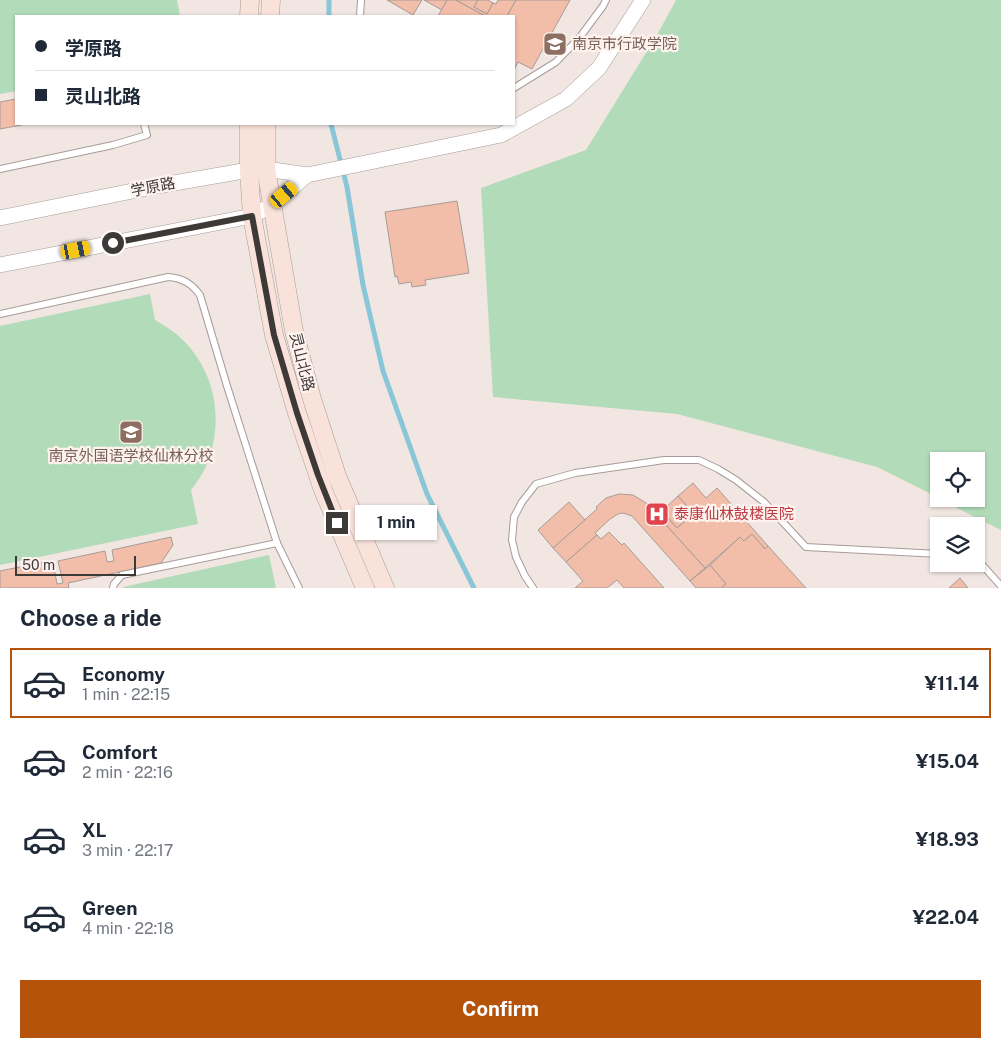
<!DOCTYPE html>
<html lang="en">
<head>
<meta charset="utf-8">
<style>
	body { margin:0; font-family:"Public Sans","Noto Sans SC",sans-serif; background:#f6f6f7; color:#1f2937; height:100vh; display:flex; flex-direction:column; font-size:19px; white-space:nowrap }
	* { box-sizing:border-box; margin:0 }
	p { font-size:16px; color:#747a83 }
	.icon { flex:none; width:28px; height:28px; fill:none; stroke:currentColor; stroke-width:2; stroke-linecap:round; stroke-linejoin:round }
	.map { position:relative; height:588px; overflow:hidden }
	.details { display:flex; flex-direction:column; background:#fff; flex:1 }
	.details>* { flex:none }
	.hud { position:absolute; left:15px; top:15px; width:500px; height:110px; border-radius:0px; box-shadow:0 1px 4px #0004; display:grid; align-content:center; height:110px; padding:0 20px; background:#fff }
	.buttons { position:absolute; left:930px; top:452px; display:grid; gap:10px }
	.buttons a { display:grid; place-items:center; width:55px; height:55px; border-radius:0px; background:#fff; box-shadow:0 1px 4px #0004; font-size:25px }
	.scale { position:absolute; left:15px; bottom:12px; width:121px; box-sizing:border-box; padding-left:5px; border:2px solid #3d3937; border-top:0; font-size:14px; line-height:18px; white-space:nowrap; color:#3d3937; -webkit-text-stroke:4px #fef3ef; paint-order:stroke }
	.end { position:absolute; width:22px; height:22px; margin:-11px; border:6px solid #3d3937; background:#fff; box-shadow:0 0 0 2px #fff }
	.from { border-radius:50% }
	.bubble { position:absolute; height:35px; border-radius:0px; background:#fff; box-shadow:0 1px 4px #0004; font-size:16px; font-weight:700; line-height:35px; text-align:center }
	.car { position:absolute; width:15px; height:30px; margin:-15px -8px; border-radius:6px; box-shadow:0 0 4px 1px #0007; background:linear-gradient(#f5c518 24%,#345 0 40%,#f5c518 0 76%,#345 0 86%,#f5c518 0) }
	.hud b { display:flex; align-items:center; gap:18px; height:48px; font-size:19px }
	.hud b+b { border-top:1px solid #e0e1e3 }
	.hud i { width:12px; height:12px; background:#1f2937 }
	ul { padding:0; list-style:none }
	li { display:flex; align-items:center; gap:15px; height:70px; margin:0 10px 8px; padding:0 10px; border:2px solid transparent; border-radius:0px }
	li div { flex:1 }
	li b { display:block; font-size:19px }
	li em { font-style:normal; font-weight:700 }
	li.current { border-color:#b45309 }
	li>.icon { width:45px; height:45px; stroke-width:1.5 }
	h2 { padding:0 20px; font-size:22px; line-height:60px }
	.primary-button { display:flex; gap:10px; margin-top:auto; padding:10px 20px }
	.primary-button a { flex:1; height:58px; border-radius:0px; background:#b45309; color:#fff; font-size:20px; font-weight:700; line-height:58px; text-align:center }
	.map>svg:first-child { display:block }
	.green { fill:#b2dbb9 }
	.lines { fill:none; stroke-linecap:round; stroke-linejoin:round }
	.stream { stroke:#88c6d8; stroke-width:5 }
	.building { fill:#f3bea9; stroke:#a69c98 }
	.service-casing { stroke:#a69c99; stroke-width:8 }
	.tertiary-casing { stroke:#a69c99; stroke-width:16 }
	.secondary-casing { stroke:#a69c99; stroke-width:19 }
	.service { stroke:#fff; stroke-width:6 }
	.tertiary { stroke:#fff; stroke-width:15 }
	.secondary { stroke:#f9e2da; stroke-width:18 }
	.route { stroke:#3d3937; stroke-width:6 }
	.labels { text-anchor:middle; stroke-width:4.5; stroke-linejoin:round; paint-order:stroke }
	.education-label { font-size:15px; fill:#785e54; stroke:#fef3ef; text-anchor:start }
	.street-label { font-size:15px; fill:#3d3937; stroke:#fef3ef }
	.health-label { font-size:15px; fill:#be3a42; stroke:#fef3ef; text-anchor:start }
</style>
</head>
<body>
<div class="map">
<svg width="1001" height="588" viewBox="0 0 1001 588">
	<rect width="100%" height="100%" fill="#f1e6e2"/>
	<g class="green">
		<path d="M0 0H177L180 16H16V91L0 94Z"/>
		<path d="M676 0H1001V530L939 499H976V461H939V498L877 467 677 414 493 397 481 188 586 150 657 35Z"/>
		<path d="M150 294 155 320C165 326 175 332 183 340 216 373 224 421 207 464 203 474 197 482 191 490L198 524 0 565V326Z"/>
		<path d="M269 555 276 588H123V587Z"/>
	</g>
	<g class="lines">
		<g class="stream">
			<path d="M329 16V0"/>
			<path d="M331 124 347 187 363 285 383 371 427 494 474 588"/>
		</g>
	</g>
	<g class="building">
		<path d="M387 0H422L413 15Z"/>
		<path d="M424 0H447L442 10Z"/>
		<path d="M447 0H456L485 16H438Z"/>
		<path d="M456 0H478L474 7 487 14 493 3 496 4 498 0H516L507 16H485Z"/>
		<path d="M478 0H488L493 3 487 14 474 7Z"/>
		<path d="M516 0H570L532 69 518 62 514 70V16H507Z"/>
		<path d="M16 99V124H26L0 129V102Z"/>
		<path d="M457 201 469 273 425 280 426 285 412 287 411 282 399 284 397 276 395 277 385 212Z"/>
		<path d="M693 483 706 498 717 488 768 546 765 549 752 534 744 541 740 537 705 568 657 515 662 511 677 528 693 513 678 496Z"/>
		<path d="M619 494 633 495 646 503 705 568 690 581 632 516 623 513 618 514 610 519 595 533 597 535 566 562 553 548 597 509 596 507 606 498Z"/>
		<path d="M678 496 693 513 677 528 662 511Z"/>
		<path d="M569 502 585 520 553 548 538 530Z"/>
		<path d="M609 532 622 545 624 543 664 588H624L617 580 607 588H575L583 581 566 562 597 535 601 539Z"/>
		<path d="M752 534 765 549 768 546 806 588H721L726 584 710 565 740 537 744 541Z"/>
		<path d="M171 537 173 545 161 563 68 583 69 588H0V571L49 561V563L53 562 57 584 63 583 58 561 105 551 107 562 114 561 112 550Z"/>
		<path d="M710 565 726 584 721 588H696L690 581Z"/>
		<path d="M960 578 968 588H949Z"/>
	</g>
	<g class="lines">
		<g class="service-casing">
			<g id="service">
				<path d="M360 16 361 0"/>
				<path d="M514 88 556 62 580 37 603 6 606 0"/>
				<path d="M0 169 113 145 147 135 144 124"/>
				<path d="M0 314 168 277C183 278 192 284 200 295L227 386 277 543 299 588"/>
				<path d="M976 558 1001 586"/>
				<path d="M113 588 114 584 122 575 277 543"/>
				<path d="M533 588 525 576 516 557 512 540 514 517 522 502 536 484 575 473 664 460H699L718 469 736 480 764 502 806 547 939 554"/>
			</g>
		</g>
		<g class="tertiary-casing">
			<g id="tertiary">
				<path d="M0 218 157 186 249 170 266 169 307 175 501 135 566 99 599 68 643 0"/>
				<path d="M0 265 252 216 272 205 307 175"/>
			</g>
		</g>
		<g class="secondary-casing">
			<g id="secondary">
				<path d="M249 16 250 0"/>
				<path d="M270 16 271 0"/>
				<path d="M249 124V170L252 216 274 335 297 413 323 490 365 588"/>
				<path d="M266 124V169L294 331 312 399 337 476 385 588"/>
			</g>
		</g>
		<use href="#service" class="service"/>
		<use href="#tertiary" class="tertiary"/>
		<use href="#secondary" class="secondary"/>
	</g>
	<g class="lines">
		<path class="route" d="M113 243 252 216 274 335 297 413 318 475 337 523"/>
	</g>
	<defs>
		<g id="school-square" transform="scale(1.25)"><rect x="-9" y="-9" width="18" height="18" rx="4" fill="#8d6e63" stroke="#fef3ef"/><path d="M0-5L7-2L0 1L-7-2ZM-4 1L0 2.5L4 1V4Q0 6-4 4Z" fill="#fff"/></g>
		<g id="hospital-square" transform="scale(1.25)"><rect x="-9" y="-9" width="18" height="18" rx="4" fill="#e0444e" stroke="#fef3ef"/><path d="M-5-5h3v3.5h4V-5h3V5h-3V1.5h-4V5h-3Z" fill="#fff"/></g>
	</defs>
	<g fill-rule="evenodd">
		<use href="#school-square" x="555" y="44"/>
		<use href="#school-square" x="131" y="432"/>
		<use href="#hospital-square" x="657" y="514"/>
	</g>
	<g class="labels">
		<g class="education-label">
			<text x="572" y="49">南京市行政学院</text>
			<text x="131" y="461" text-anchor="middle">南京外国语学校仙林分校</text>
		</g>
		<g class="street-label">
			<text transform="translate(153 187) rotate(-11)" y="5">学原路</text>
			<text transform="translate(302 362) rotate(76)" y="5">灵山北路</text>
		</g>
		<g class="health-label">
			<text x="674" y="519">泰康仙林鼓楼医院</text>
		</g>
	</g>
</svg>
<div class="buttons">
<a><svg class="icon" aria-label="locate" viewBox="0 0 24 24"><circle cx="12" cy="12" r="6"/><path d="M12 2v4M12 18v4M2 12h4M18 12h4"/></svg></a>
<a><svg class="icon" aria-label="layers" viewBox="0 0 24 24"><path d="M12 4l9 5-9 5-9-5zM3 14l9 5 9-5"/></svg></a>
</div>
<div class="scale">50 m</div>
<i class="end from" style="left:113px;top:243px"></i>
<i class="end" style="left:337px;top:523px"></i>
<div class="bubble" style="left:355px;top:505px;width:82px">1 min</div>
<i class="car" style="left:284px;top:195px;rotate:50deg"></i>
<i class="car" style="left:76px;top:250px;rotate:79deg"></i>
<div class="hud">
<b><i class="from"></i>学原路</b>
<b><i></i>灵山北路</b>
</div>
</div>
<section class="details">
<h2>Choose a ride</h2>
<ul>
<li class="current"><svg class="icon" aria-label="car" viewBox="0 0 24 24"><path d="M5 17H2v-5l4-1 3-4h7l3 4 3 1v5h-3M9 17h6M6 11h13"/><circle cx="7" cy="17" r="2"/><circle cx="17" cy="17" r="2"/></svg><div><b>Economy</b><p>1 min · 22:15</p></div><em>¥11.14</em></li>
<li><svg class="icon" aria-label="car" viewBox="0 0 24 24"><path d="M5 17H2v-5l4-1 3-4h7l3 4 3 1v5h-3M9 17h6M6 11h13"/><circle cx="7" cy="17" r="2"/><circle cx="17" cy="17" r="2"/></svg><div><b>Comfort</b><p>2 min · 22:16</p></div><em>¥15.04</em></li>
<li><svg class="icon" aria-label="car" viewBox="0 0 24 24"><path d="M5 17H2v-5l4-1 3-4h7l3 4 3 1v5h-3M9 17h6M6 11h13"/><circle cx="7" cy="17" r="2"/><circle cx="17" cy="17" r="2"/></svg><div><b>XL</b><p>3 min · 22:17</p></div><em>¥18.93</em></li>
<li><svg class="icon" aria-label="car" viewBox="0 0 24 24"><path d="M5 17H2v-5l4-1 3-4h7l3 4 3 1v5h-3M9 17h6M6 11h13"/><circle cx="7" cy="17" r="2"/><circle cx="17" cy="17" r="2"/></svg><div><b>Green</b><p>4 min · 22:18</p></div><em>¥22.04</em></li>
</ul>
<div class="primary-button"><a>Confirm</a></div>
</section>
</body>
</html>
